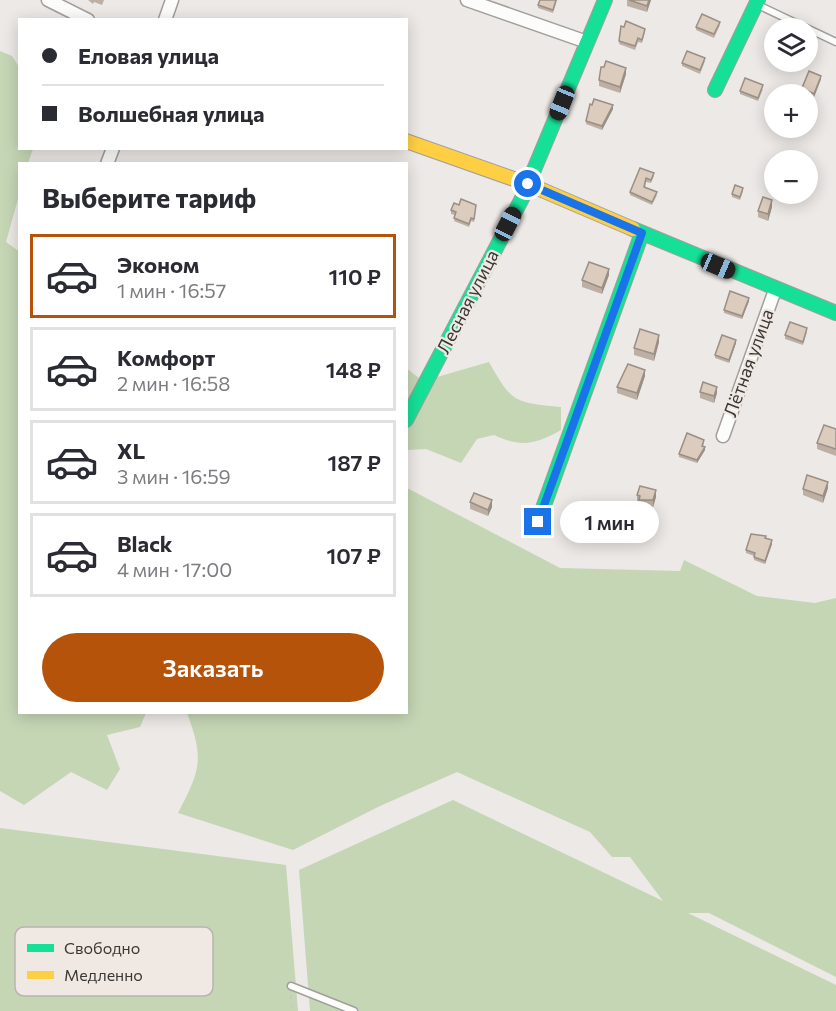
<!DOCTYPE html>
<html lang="ru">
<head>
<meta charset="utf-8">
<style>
	body { margin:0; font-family:Commissioner,sans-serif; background:#f7f7f7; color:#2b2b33; height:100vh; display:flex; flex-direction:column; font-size:22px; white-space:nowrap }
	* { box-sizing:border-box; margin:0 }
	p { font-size:20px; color:#7c7c81 }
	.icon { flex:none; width:33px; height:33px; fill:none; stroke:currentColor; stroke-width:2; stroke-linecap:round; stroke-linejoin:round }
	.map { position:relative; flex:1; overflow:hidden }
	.details { position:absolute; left:18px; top:162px; width:390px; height:552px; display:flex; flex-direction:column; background:#fff; border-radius:0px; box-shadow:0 3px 15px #0003 }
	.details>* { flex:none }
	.guide { position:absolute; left:18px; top:18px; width:390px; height:132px; border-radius:0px; box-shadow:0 3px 15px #0003; display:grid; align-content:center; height:132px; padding:0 24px; background:#fff }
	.fabs { position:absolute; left:764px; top:18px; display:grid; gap:12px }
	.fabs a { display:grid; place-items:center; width:54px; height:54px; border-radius:50%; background:#fff; box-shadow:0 3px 15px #0003; font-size:30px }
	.end { position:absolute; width:27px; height:27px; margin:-14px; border:8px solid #1a73e8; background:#fff; box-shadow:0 0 0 3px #fff }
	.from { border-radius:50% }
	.bubble { position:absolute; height:42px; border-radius:21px; background:#fff; box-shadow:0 3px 15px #0003; font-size:20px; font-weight:600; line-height:42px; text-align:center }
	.car { position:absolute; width:18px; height:36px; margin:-18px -9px; border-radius:8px; box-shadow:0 0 4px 2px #0007; background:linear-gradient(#222 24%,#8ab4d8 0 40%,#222 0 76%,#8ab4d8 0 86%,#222 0) }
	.guide b { display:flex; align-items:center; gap:21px; height:57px; font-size:22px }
	.guide b+b { border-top:2px solid #e1e1e2 }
	.guide i { width:15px; height:15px; background:#2b2b33 }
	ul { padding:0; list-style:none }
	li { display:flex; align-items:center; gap:18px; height:84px; margin:0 12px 9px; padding:0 12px; border:3px solid #e1e1e2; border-radius:0px }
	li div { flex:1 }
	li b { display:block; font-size:22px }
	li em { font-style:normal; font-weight:600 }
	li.on { border-color:#b45309 }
	li>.icon { width:54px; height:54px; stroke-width:1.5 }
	h2 { padding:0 24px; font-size:27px; line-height:72px }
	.button { display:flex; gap:12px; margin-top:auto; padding:12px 24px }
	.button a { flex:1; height:69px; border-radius:36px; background:#b45309; color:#fff; font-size:24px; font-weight:600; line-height:69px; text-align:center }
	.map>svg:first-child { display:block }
	.green { fill:#c5d6b5 }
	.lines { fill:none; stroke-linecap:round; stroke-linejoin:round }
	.lane-casing { stroke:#a19e9c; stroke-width:9 }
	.street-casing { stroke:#a19e9c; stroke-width:15 }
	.fast-casing { stroke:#a19e9c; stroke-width:16 }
	.slow-casing { stroke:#a19e9c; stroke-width:16 }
	.path { stroke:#cac8c7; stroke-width:2; stroke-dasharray:4.5 4.5; stroke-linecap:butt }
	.lane { stroke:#fcfcfb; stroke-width:6 }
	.street { stroke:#fcfcfb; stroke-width:12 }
	.fast { stroke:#16e098; stroke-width:14 }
	.slow { stroke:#ffcf43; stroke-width:14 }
	.wall { fill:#bdafa3 }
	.shaded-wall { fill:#9a8f85 }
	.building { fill:#dcccbe; stroke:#9a8f85; stroke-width:1.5 }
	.route { stroke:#1a73e8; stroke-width:8 }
	.labels { text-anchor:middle; stroke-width:4.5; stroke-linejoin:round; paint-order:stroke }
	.street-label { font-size:18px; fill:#3a3735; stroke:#f0e9e3 }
	.key { fill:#f0e9e3; stroke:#b9b4af; stroke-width:1.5 }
	.key-label { font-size:16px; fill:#3a3735 }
</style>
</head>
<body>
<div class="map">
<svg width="836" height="1011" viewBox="0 0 836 1011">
	<rect width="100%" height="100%" fill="#ede9e6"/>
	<g class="green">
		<path d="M0 51 12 56 19 67 20 148 33 149 28 163 20 164 19 195 6 242 20 252V712L146 713 140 727 107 735 120 769 107 790 71 772 24 805 0 791Z"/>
		<path d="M489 362C512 403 514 402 561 407V430C536 444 521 448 494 435L477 439 461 463 426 449 407 450 406 368 423 381Z"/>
		<path d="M407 488 560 568 680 571 684 560 757 596 815 603 836 598V977L709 913H688L836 985V1011H310L299 870 453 800 663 901 630 857H612L590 832 457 772 380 806 293 850 178 813C201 769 204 759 187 713L406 712Z"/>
		<path d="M0 828 286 865 298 1011H0Z"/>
	</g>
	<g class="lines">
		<g class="lane-casing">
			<g id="lane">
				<path d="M758 5 836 42"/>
				<path d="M291 986 354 1011"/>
			</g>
		</g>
		<g class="street-casing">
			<g id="street">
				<path d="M48 0 88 20"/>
				<path d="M467 0 587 42"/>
				<path d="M165 20 172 0"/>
				<path d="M107 164 113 148"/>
				<path d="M723 436 775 290"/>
			</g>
		</g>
		<g class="fast-casing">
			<g id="fast">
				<path d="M715 90 758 0"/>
				<path d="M528 184 605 0"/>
				<path d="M633 229 836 313"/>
				<path d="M406 420 529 185"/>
				<path d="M538 522 642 233"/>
			</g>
		</g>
		<g class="slow-casing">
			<path id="slow" d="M406 141 528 184 633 229"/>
		</g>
		<path class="path" d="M291 995 292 1011"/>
		<use href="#lane" class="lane"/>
		<use href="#street" class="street"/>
		<use href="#fast" class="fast"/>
		<use href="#slow" class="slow"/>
	</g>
	<g class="wall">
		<path d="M88 0H104L102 5 94 2 93 4Z"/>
		<path d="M540 0H557L553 13 538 8V5Z"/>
		<path d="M627 0H651L647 12 627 6Z"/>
		<path d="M720 25 714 38 696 30V27Z"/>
		<path d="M621 26 645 32 642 43 638 42 635 50 619 44Z"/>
		<path d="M705 61 700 74 682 66V63Z"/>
		<path d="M626 74 620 93 599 86V80Z"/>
		<path d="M821 79 814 97 802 92V88Z"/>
		<path d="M763 89 758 101 740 94V91Z"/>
		<path d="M592 105 613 109 602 130 586 124V121Z"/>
		<path d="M640 168 654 176 651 183 646 182 645 188 657 195 652 205 630 195V192Z"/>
		<path d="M743 191 740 200 732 197V194Z"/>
		<path d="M459 205 476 208 474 222 471 221 469 227 454 221 455 215 451 214V210Z"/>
		<path d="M772 207 768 221 758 217V211Z"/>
		<path d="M609 275 602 294 582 287V280Z"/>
		<path d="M749 301 742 319 724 313V310Z"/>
		<path d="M807 332 803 345 785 339V335Z"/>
		<path d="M659 342 654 361 634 355V348Z"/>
		<path d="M736 343 729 363 715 358V355Z"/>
		<path d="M645 376 637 400 617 393V387Z"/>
		<path d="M700 392 717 393 714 403 700 398Z"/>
		<path d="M836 429V456L817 449V443Z"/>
		<path d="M704 443 703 446 705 450 697 463 679 457V454Z"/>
		<path d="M828 488 823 503 803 495V489Z"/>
		<path d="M637 495 656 497 653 507 639 506V502H637Z"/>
		<path d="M470 502 492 507 488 516 470 509Z"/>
		<path d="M766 538 772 544 765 564 754 560V556L746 553V550Z"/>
	</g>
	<g class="shaded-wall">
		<path d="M649 0H651L647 12V6Z"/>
		<path d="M626 68V74L620 93V87Z"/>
		<path d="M821 76V79L814 97V94Z"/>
		<path d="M613 105V109L602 130V126Z"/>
		<path d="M772 200V207L768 221V214Z"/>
		<path d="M609 269V275L602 294V288Z"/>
		<path d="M749 298V301L742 319V316Z"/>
		<path d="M659 335V342L654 361V354Z"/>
		<path d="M736 340V343L729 363V360Z"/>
		<path d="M645 370V376L637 400V393Z"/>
		<path d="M717 387V393L714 403V396Z"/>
		<path d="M705 447V450L697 463V460Z"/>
		<path d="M828 482V488L823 503V496Z"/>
		<path d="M656 490V497L653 507V500Z"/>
		<path d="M492 500V507L488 516V510Z"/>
		<path d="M772 540V544L765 564V561Z"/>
	</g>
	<g class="building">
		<path d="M540 0H556L553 10 538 5Z"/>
		<path d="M629 0H649L647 6Z"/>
		<path d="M702 14 720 22 714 34 696 27Z"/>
		<path d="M626 21 645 29 642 40 638 38 635 46 619 41 621 26 624 27Z"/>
		<path d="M687 51 705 58 700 70 682 63Z"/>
		<path d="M606 61 626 68 620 87 599 80 601 67H604Z"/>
		<path d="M809 71 821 76 814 94 802 88Z"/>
		<path d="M745 78 763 85 758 98 740 91Z"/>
		<path d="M594 99 613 105 602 126 586 121 590 104 592 105Z"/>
		<path d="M640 168 654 173 651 180 646 178 644 187 657 192 652 202 630 192Z"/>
		<path d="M735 185 743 188 740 197 732 194Z"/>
		<path d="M763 197 772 200 768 214 758 211Z"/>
		<path d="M461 199 476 205 474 219 471 218 469 224 454 218 456 212 451 210 454 203 459 205Z"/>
		<path d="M589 262 609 269 602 288 582 280Z"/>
		<path d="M730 291 749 298 742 316 724 310Z"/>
		<path d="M790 322 807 328 803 342 785 335Z"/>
		<path d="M640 329 659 335 654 354 634 348Z"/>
		<path d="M722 335 736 340 729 360 715 355Z"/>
		<path d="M628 364 645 370 637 393 617 387Z"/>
		<path d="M703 382 717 387 714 396 700 392Z"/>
		<path d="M824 425 836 429V449L817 443Z"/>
		<path d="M687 433 704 440 702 446 705 447 697 460 679 454Z"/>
		<path d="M807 475 828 482 823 496 803 489Z"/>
		<path d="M640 486 656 490 653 500H639L640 496 637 495Z"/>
		<path d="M474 493 492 500 488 510 470 502Z"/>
		<path d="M751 534 766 536 765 538 772 540 765 561 754 557 755 553 746 550Z"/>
	</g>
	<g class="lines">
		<path class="route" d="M528 184 642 233 538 522"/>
	</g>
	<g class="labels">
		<g class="street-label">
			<text transform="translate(468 302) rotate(-63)" y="6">Лесная улица</text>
			<text transform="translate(749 363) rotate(-70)" y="6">Лётная улица</text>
		</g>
	</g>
	<rect x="15" y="927" width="198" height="69" rx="9" class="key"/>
	<rect x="27" y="944" width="27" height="8" fill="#16e098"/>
	<rect x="27" y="971" width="27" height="8" fill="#ffcf43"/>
	<g class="key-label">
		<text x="64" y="954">Свободно</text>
		<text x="64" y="981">Медленно</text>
	</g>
</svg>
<div class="fabs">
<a><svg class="icon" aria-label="layers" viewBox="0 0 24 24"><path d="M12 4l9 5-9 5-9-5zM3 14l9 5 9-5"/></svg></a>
<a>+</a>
<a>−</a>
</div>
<i class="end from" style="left:528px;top:184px"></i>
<i class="end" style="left:538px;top:522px"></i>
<div class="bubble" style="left:560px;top:501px;width:99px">1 мин</div>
<i class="car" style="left:562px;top:103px;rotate:202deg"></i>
<i class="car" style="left:508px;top:224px;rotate:27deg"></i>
<i class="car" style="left:718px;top:266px;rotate:113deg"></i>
<div class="guide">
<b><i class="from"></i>Еловая улица</b>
<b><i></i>Волшебная улица</b>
</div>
<section class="details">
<h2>Выберите тариф</h2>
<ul>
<li class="on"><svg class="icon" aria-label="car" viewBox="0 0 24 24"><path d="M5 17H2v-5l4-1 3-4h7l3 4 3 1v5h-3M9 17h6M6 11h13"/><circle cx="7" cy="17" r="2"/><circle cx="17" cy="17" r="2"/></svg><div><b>Эконом</b><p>1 мин · 16:57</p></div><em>110 ₽</em></li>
<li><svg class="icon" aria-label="car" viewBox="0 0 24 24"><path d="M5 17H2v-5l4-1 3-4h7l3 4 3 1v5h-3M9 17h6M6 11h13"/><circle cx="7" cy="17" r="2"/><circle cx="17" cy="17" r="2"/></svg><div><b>Комфорт</b><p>2 мин · 16:58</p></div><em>148 ₽</em></li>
<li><svg class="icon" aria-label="car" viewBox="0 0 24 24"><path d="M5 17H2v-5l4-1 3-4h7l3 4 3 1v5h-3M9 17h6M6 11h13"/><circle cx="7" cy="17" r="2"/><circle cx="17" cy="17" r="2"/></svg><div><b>XL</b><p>3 мин · 16:59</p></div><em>187 ₽</em></li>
<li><svg class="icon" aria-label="car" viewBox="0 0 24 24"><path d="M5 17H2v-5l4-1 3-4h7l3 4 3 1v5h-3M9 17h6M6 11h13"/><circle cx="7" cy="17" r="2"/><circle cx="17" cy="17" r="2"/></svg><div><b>Black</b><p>4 мин · 17:00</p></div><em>107 ₽</em></li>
</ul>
<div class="button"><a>Заказать</a></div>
</section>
</div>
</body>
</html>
